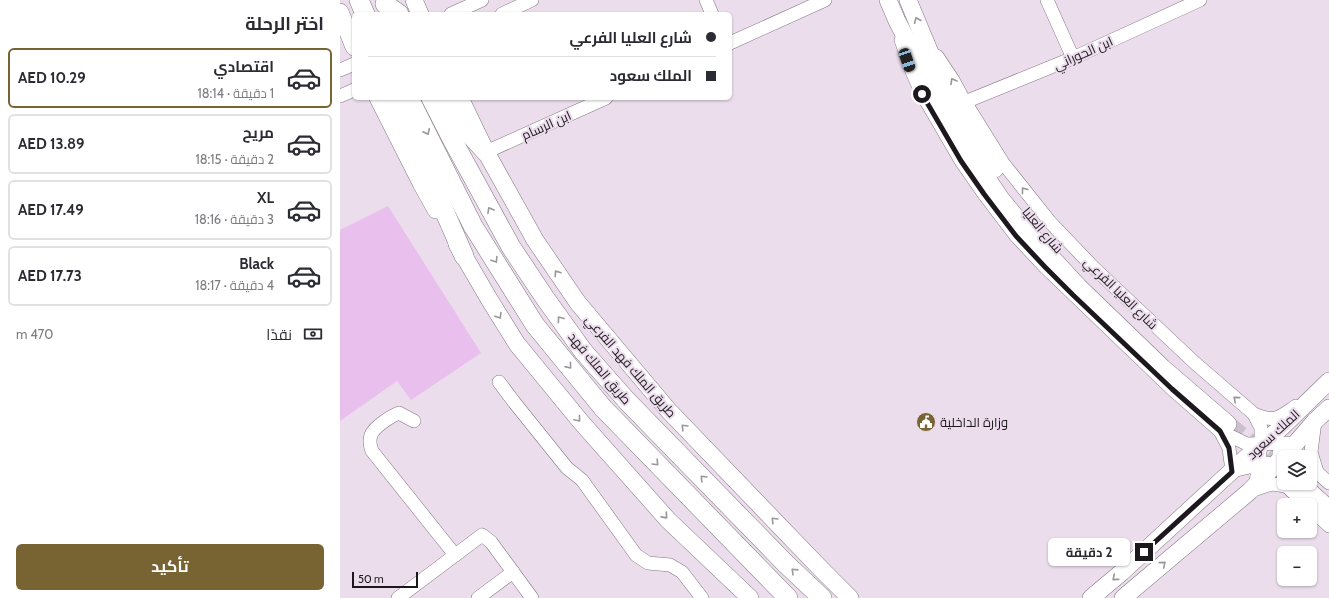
<!DOCTYPE html>
<html lang="ar">
<head>
<meta charset="utf-8">
<style>
	body { margin:0; font-family:Cabin,Cairo,sans-serif; background:#f7f7f7; color:#2b2b33; direction:rtl; height:100vh; display:flex; flex-direction:column; font-size:15px; white-space:nowrap }
	* { box-sizing:border-box; margin:0 }
	p { font-size:13px; color:#7c7c81 }
	.icon { flex:none; width:22px; height:22px; fill:none; stroke:currentColor; stroke-width:2; stroke-linecap:round; stroke-linejoin:round }
	.map { position:relative; flex:1; overflow:hidden; direction:ltr }
	.panel { display:flex; flex-direction:column; background:#fff; width:340px }
	.panel>* { flex:none }
	.banner { position:absolute; left:12px; top:12px; width:380px; height:88px; border-radius:6px; box-shadow:0 1px 3px #0004; direction:rtl; display:grid; align-content:center; height:88px; padding:0 16px; background:#fff }
	.controls { position:absolute; left:937px; top:450px; display:grid; gap:8px }
	.controls a { display:grid; place-items:center; width:40px; height:40px; border-radius:6px; background:#fff; box-shadow:0 1px 3px #0004; font-size:20px }
	.scale { position:absolute; left:12px; bottom:10px; width:66px; box-sizing:border-box; padding-left:4px; border:2px solid #1d181d; border-top:0; font-size:11px; line-height:14px; white-space:nowrap; color:#1d181d; -webkit-text-stroke:3px #ebddec; paint-order:stroke }
	.end { position:absolute; width:18px; height:18px; margin:-9px; border:5px solid #1d181d; background:#fff; box-shadow:0 0 0 2px #fff }
	.from { border-radius:50% }
	.bubble { position:absolute; height:28px; border-radius:6px; background:#fff; box-shadow:0 1px 3px #0004; font-size:13px; font-weight:700; line-height:28px; text-align:center; direction:rtl }
	.car { position:absolute; width:12px; height:24px; margin:-12px -6px; border-radius:5px; box-shadow:0 0 3px 1px #0007; background:linear-gradient(#222 24%,#8ab4d8 0 40%,#222 0 76%,#8ab4d8 0 86%,#222 0) }
	.banner b { display:flex; align-items:center; gap:14px; height:38px; font-size:15px }
	.banner b+b { border-top:1px solid #e1e1e2 }
	.banner i { width:10px; height:10px; background:#2b2b33 }
	ul { padding:0; list-style:none }
	li { display:flex; align-items:center; gap:12px; height:60px; margin:0 8px 6px; padding:0 8px; border:2px solid #e1e1e2; border-radius:6px }
	li div { flex:1 }
	li b { display:block; font-size:15px }
	li em { font-style:normal; font-weight:700 }
	li.current { border-color:#786332 }
	li>.icon { width:36px; height:36px; stroke-width:1.5 }
	h2 { padding:0 16px; font-size:18px; line-height:48px }
	.pay { display:flex; align-items:center; gap:10px; height:44px; padding:0 16px; font-size:15px }
	.pay p { margin-inline-start:auto }
	.primary-button { display:flex; gap:8px; margin-top:auto; padding:8px 16px }
	.primary-button a { flex:1; height:46px; border-radius:6px; background:#786332; color:#fff; font-size:16px; font-weight:700; line-height:46px; text-align:center }
	main { display:flex; flex:1; min-height:0 }
	.map>svg:first-child { display:block }
	.green { fill:#e9bfed }
	.lines { fill:none; stroke-linecap:round; stroke-linejoin:round }
	.major-tunnel { stroke:#ccbfcd; stroke-width:17; stroke-dasharray:17 8; stroke-linecap:butt }
	.minor-casing { stroke:#827683; stroke-width:14 }
	.major-casing { stroke:#827683; stroke-width:18 }
	.highway-casing { stroke:#827683; stroke-width:20 }
	.minor { stroke:#fff; stroke-width:13 }
	.major { stroke:#fff; stroke-width:17 }
	.highway { stroke:#fff; stroke-width:19 }
	.oneway { stroke:#999799 }
	.route { stroke:#1d181d; stroke-width:5 }
	.labels { text-anchor:middle; stroke-width:4; stroke-linejoin:round; paint-order:stroke }
	.street-label { font-size:13px; fill:#1d181d; stroke:#ebddec }
	.poi-label { font-size:13px; fill:#1d181d; stroke:#ebddec; text-anchor:start }
</style>
</head>
<body>
<main>
<div class="map">
<svg width="989" height="598" viewBox="0 0 989 598">
	<rect width="100%" height="100%" fill="#ebddec"/>
	<path class="green" d="M48 206 141 353 71 400 57 381 0 421V230Z"/>
	<g class="lines">
		<path class="major-tunnel" d="M888 424 944 470"/>
		<g class="minor-casing">
			<g id="minor">
				<path d="M366 0 372 14"/>
				<path d="M707 0 733 58"/>
				<path d="M111 14 142 0"/>
				<path d="M162 14 192 0"/>
				<path d="M561 40 573 74 582 94 621 161 644 194 676 236 705 267 832 389 880 431 907 444 956 443"/>
				<path d="M390 43 485 0"/>
				<path d="M597 56 613 80 625 102 663 163 710 222 753 267 855 363 914 414 921 428V444L916 483"/>
				<path d="M0 70 14 64"/>
				<path d="M0 96 14 90"/>
				<path d="M625 102 733 58 860 0"/>
				<path d="M146 152 266 98"/>
				<path d="M159 382 174 402 227 468 242 480 296 555 308 563 330 565 342 572 362 598"/>
				<path d="M914 414C935 423 938 418 956 406"/>
				<path d="M74 421 59 413C51 416 34 427 31 435 29 441 30 446 32 451L115 555"/>
				<path d="M975 421 971 452 977 472"/>
				<path d="M880 431 889 448 892 471 927 463"/>
				<path d="M939 453V461L944 478"/>
				<path d="M957 457H960"/>
				<path d="M971 467 989 483"/>
				<path d="M945 483 946 486 967 505"/>
				<path d="M910 491 932 484 946 486"/>
				<path d="M970 508 989 526"/>
				<path d="M58 598 142 535 151 542 192 598"/>
				<path d="M138 598 173 572"/>
			</g>
		</g>
		<g class="major-casing">
			<g id="major">
				<path d="M74 0 80 14"/>
				<path d="M548 0 557 21 613 127 661 199 691 235 739 287 823 368 888 424"/>
				<path d="M568 0 601 79 615 107 655 169"/>
				<path d="M0 12 14 47"/>
				<path d="M38 98 81 183 96 210"/>
				<path d="M120 98 146 152 195 240 238 303 329 411 481 569 510 598"/>
				<path d="M117 244 149 299 177 344 241 422 328 520 410 598"/>
				<path d="M967 489 989 509"/>
				<path d="M751 598 782 572 921 444 942 427 989 381"/>
				<path d="M783 598 910 491 956 443 975 421 989 408"/>
			</g>
		</g>
		<g class="highway-casing">
			<g id="highway">
				<path d="M19 0 25 14"/>
				<path d="M45 4 59 14"/>
				<path d="M55 98 124 256"/>
				<path d="M69 98 133 226 195 325 263 408 448 598"/>
				<path d="M91 98 113 141 171 247 205 298 243 351 287 401 446 564 482 598"/>
				<path d="M107 98 126 130 146 152"/>
			</g>
		</g>
		<use href="#minor" class="minor"/>
		<use href="#major" class="major"/>
		<use href="#highway" class="highway"/>
	</g>
	<defs><path id="oneway-chevron" d="M-2-3.5L2.5 0L-2 3.5" fill="none" stroke-width="1.6" stroke-linecap="round" stroke-linejoin="round"/></defs>
	<g class="oneway">
		<use href="#oneway-chevron" transform="translate(577 20) rotate(-113)"/>
		<use href="#oneway-chevron" transform="translate(613 81) rotate(-121)"/>
		<use href="#oneway-chevron" transform="translate(87 132) rotate(64)"/>
		<use href="#oneway-chevron" transform="translate(684 190) rotate(-128)"/>
		<use href="#oneway-chevron" transform="translate(150 210) rotate(-119)"/>
		<use href="#oneway-chevron" transform="translate(155 260) rotate(58)"/>
		<use href="#oneway-chevron" transform="translate(217 273) rotate(-124)"/>
		<use href="#oneway-chevron" transform="translate(159 316) rotate(58)"/>
		<use href="#oneway-chevron" transform="translate(220 319) rotate(-126)"/>
		<use href="#oneway-chevron" transform="translate(229 366) rotate(51)"/>
		<use href="#oneway-chevron" transform="translate(896 399) rotate(-139)"/>
		<use href="#oneway-chevron" transform="translate(238 419) rotate(50)"/>
		<use href="#oneway-chevron" transform="translate(344 427) rotate(-134)"/>
		<use href="#oneway-chevron" transform="translate(316 463) rotate(46)"/>
		<use href="#oneway-chevron" transform="translate(363 478) rotate(-134)"/>
		<use href="#oneway-chevron" transform="translate(325 516) rotate(48)"/>
		<use href="#oneway-chevron" transform="translate(434 520) rotate(-134)"/>
		<use href="#oneway-chevron" transform="translate(823 564) rotate(-40)"/>
		<use href="#oneway-chevron" transform="translate(454 571) rotate(-136)"/>
		<use href="#oneway-chevron" transform="translate(775 578) rotate(140)"/>
	</g>
	<g class="lines">
		<path class="route" d="M582 94 621 161 644 194 676 236 705 267 733 295 832 389 880 431 889 448 892 472 804 552"/>
	</g>
	<defs>
		<g id="civic-disc" transform="scale(1)"><circle r="9.5" fill="#786332" stroke="#ebddec"/><path d="M-.6-6.5H3V-4.5H.6V-3L4-1V1h2V6H-6V1h2V-1L-.6-3ZM-1.2 2.5V6h2.4V2.5Z" fill="#fff"/></g>
	</defs>
	<g fill-rule="evenodd">
		<use href="#civic-disc" x="586" y="422"/>
	</g>
	<g class="labels">
		<g class="street-label">
			<text transform="translate(743 53) rotate(-24)" y="5">ابن الحوراني</text>
			<text transform="translate(206 125) rotate(-24)" y="5">ابن الرسام</text>
			<text transform="translate(703 230) rotate(50)" y="5">شارع العليا</text>
			<text transform="translate(781 293) rotate(44)" y="5">شارع العليا الفرعي</text>
			<text transform="translate(291 366) rotate(49)" y="5">طريق الملك فهد الفرعي</text>
			<text transform="translate(260 368) rotate(50)" y="5">طريق الملك فهد</text>
			<text transform="translate(933 434) rotate(-43)" y="5">الملك سعود</text>
		</g>
		<g class="poi-label">
			<text x="600" y="427">وزارة الداخلية</text>
		</g>
	</g>
</svg>
<div class="controls">
<a><svg class="icon" aria-label="layers" viewBox="0 0 24 24"><path d="M12 4l9 5-9 5-9-5zM3 14l9 5 9-5"/></svg></a>
<a>+</a>
<a>−</a>
</div>
<div class="scale">50 m</div>
<i class="end from" style="left:582px;top:94px"></i>
<i class="end" style="left:804px;top:552px"></i>
<div class="bubble" style="left:708px;top:538px;width:82px">2 دقيقة</div>
<i class="car" style="left:567px;top:60px;rotate:161deg"></i>
<div class="banner">
<b><i class="from"></i>شارع العليا الفرعي</b>
<b><i></i>الملك سعود</b>
</div>
</div>
<section class="panel">
<h2>اختر الرحلة</h2>
<ul>
<li class="current"><svg class="icon" aria-label="car" viewBox="0 0 24 24"><path d="M5 17H2v-5l4-1 3-4h7l3 4 3 1v5h-3M9 17h6M6 11h13"/><circle cx="7" cy="17" r="2"/><circle cx="17" cy="17" r="2"/></svg><div><b>اقتصادي</b><p>1 دقيقة · 18:14</p></div><em>AED 10.29</em></li>
<li><svg class="icon" aria-label="car" viewBox="0 0 24 24"><path d="M5 17H2v-5l4-1 3-4h7l3 4 3 1v5h-3M9 17h6M6 11h13"/><circle cx="7" cy="17" r="2"/><circle cx="17" cy="17" r="2"/></svg><div><b>مريح</b><p>2 دقيقة · 18:15</p></div><em>AED 13.89</em></li>
<li><svg class="icon" aria-label="car" viewBox="0 0 24 24"><path d="M5 17H2v-5l4-1 3-4h7l3 4 3 1v5h-3M9 17h6M6 11h13"/><circle cx="7" cy="17" r="2"/><circle cx="17" cy="17" r="2"/></svg><div><b>XL</b><p>3 دقيقة · 18:16</p></div><em>AED 17.49</em></li>
<li><svg class="icon" aria-label="car" viewBox="0 0 24 24"><path d="M5 17H2v-5l4-1 3-4h7l3 4 3 1v5h-3M9 17h6M6 11h13"/><circle cx="7" cy="17" r="2"/><circle cx="17" cy="17" r="2"/></svg><div><b>Black</b><p>4 دقيقة · 18:17</p></div><em>AED 17.73</em></li>
</ul>
<div class="pay"><svg class="icon" aria-label="cash" viewBox="0 0 24 24"><path d="M3 7h18v10H3z"/><circle cx="12" cy="12" r="2"/></svg>نقدًا<p>470 m</p></div>
<div class="primary-button"><a>تأكيد</a></div>
</section>
</main>
</body>
</html>
